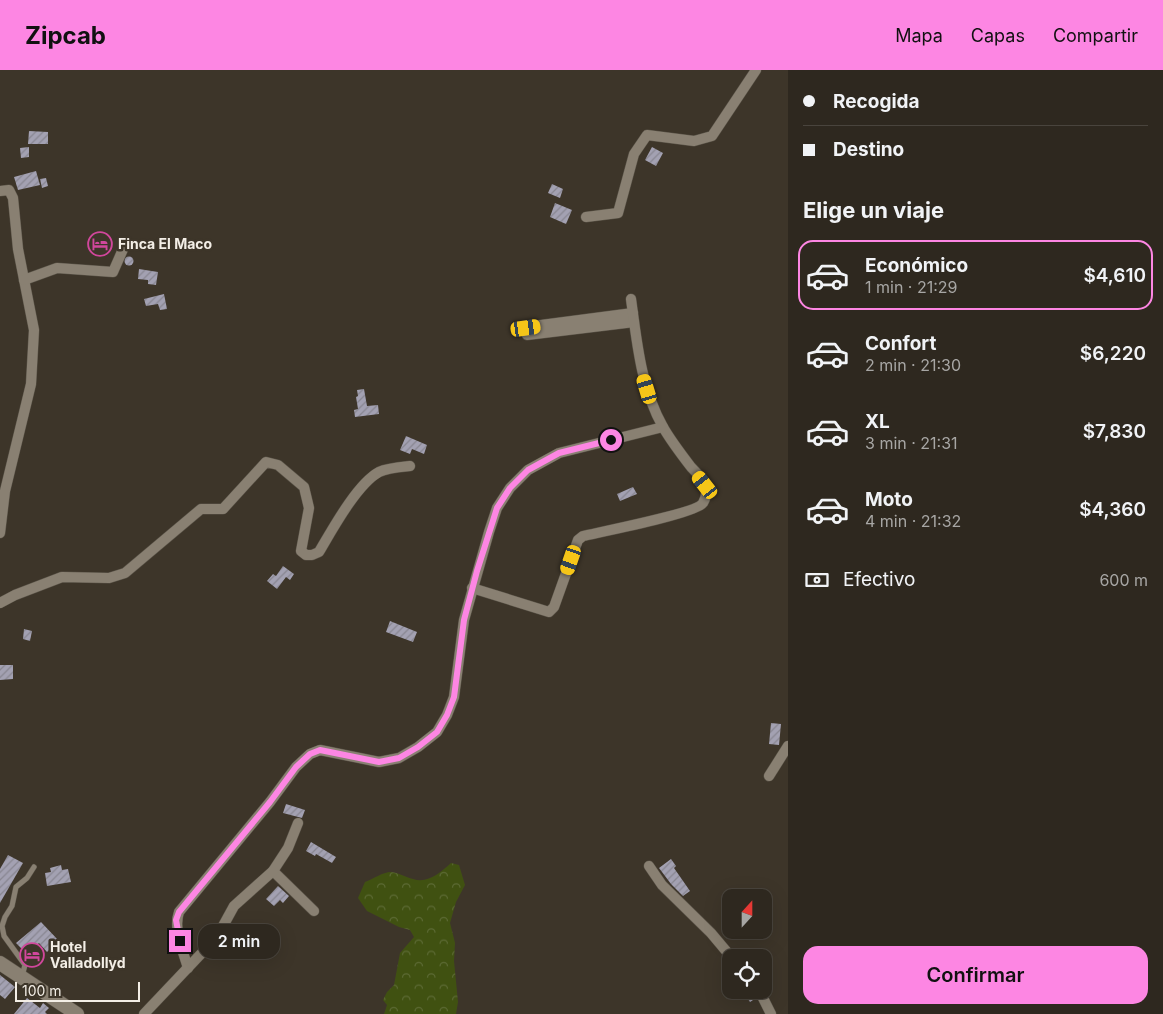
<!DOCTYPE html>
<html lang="es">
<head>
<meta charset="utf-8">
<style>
	body { margin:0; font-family:Inter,sans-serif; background:#3a342c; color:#f1f3f6; height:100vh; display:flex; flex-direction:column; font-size:19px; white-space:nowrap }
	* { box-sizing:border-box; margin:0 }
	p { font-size:16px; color:#a7a6a4 }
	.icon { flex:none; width:28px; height:28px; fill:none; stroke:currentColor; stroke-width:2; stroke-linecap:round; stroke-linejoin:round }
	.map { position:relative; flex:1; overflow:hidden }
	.side { display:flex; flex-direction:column; background:#2e281f; width:375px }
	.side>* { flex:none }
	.guide { display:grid; align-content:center; height:110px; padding:0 15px; background:#2e281f }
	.needle { width:32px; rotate:21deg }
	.tools { position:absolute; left:722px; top:819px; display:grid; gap:10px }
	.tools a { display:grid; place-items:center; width:50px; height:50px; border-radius:10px; background:#2e281f; box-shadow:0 5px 20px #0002,0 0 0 1px #49443d; font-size:25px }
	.scale { position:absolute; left:15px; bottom:12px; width:125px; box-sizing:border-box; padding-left:5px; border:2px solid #f3eee6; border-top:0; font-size:14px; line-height:18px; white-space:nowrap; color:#f3eee6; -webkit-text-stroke:4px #3d3529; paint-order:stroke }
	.end { position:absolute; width:22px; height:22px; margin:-11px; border:6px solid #fd86e3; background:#111; box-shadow:0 0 0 2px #111 }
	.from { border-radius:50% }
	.bubble { position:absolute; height:35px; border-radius:15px; background:#2e281f; box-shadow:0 5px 20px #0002,0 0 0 1px #49443d; font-size:16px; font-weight:600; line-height:35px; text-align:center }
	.car { position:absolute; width:15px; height:30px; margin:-15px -8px; border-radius:6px; box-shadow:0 0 4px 1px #0007; background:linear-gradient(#f5c518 24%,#345 0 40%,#f5c518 0 76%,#345 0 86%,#f5c518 0) }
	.guide b { display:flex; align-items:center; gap:18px; height:48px; font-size:19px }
	.guide b+b { border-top:1px solid #49443d }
	.guide i { width:12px; height:12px; background:#f1f3f6 }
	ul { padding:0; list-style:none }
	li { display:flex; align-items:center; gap:15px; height:70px; margin:0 10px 8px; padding:0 5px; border:2px solid transparent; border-radius:15px }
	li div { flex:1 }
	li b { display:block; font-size:19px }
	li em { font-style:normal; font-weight:600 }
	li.current { border-color:#fd86e3 }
	li>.icon { width:45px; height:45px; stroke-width:1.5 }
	h2 { padding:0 15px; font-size:22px; line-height:60px }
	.pay { display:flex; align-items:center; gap:12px; height:55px; padding:0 15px; font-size:19px }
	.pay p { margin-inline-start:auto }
	.button { display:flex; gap:10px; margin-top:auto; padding:10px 15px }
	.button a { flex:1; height:58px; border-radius:15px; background:#fd86e3; color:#111; font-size:20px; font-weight:600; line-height:58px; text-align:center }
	header { display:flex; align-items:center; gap:30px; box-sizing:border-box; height:70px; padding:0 25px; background:#fd86e3; color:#111 }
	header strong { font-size:24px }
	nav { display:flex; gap:28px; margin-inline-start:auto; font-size:18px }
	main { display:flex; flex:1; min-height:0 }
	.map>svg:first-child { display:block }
	.forest { fill:url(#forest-crowns) }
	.building { fill:url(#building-hatch) }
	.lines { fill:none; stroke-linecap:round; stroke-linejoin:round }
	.lane-casing { stroke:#5a5348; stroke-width:6 }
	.street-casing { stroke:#5a5348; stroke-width:11 }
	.secondary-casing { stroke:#5a5348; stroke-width:15 }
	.lane { stroke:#898072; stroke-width:5 }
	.street { stroke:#898072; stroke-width:10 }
	.secondary { stroke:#898072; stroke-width:14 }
	.route { stroke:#fd86e3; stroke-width:6 }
	.labels { text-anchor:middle; stroke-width:5; stroke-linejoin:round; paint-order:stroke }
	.poi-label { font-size:14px; font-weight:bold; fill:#f3eee6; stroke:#3d3529; text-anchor:start }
</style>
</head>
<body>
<header>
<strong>Zipcab</strong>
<nav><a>Mapa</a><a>Capas</a><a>Compartir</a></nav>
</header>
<main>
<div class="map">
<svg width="788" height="944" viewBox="0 0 788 944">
	<defs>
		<pattern id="forest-crowns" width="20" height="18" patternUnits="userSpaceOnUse" patternTransform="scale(1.25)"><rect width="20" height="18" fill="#405111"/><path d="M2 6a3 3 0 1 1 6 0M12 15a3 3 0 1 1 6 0" fill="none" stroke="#5c6a34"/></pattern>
		<pattern id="building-hatch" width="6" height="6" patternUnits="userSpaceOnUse" patternTransform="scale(1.25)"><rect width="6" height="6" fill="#a3a1b2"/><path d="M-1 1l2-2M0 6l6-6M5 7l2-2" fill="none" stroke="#888691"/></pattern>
	</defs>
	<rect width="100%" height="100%" fill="#3d3529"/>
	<path class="forest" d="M451 793 459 795 465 815 456 832 450 853 455 873 454 891 458 932 456 944H384L387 935 383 930 387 922 394 915 400 883 414 867 410 860 399 857 367 841 358 828 365 812C373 809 383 802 391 802 400 803 405 807 413 809 428 814 441 802 451 793Z"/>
	<g class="building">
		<path d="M29 61 48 62V74H28Z"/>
		<path d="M29 77V87L21 88 20 78Z"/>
		<path d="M652 77 663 83 656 96 645 90Z"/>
		<path d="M36 101 40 115 18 120 14 107Z"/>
		<path d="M46 108 48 116 42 118 40 109Z"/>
		<path d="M552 114 563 119 560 128 548 123Z"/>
		<path d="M555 133 572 140 566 154 550 147Z"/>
		<circle cx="129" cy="191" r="4.5"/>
		<path d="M139 199 158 202 156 215 148 214V210L138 209Z"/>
		<path d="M164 224 167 239 160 240 158 234 146 236 144 229Z"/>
		<path d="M364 319 367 336 378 335 379 344 355 347 354 340 358 339 356 327 358 326 357 320Z"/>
		<path d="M406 366 427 375 424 384 412 379 410 384 400 380Z"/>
		<path d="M633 417 637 424 620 431 617 424Z"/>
		<path d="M283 496 294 504 290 510 286 507 277 519 267 511 273 504 276 506Z"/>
		<path d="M390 551 417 562 413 572 386 562Z"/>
		<path d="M24 559 32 561 30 571 23 569Z"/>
		<path d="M0 595H13V609L0 610Z"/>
		<path d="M771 653 781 654 779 675 769 674Z"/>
		<path d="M286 734 305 740 302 748 283 743Z"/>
		<path d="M311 772 336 787 332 793 316 784 315 786 306 781Z"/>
		<path d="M8 785 23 793 0 833V799Z"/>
		<path d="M671 789 676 796 674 798 690 821 683 826 671 814 659 798Z"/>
		<path d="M61 795 62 800 68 799 71 812 47 816 45 803 51 802 50 798Z"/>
		<path d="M278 816 289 826 283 833 280 830 274 836 266 829Z"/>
		<path d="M41 852 59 871 47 882 39 873 27 884 16 873Z"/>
		<path d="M0 905 15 917 5 929 0 925Z"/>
		<path d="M742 920H752L756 928 750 932Z"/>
		<path d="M27 928 40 938 43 933 49 938 45 942 47 944H14Z"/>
	</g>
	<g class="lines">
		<g class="lane-casing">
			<path id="lane" d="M22 906 25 895 4 866 2 856 5 847 12 836 16 817 27 808 34 797"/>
		</g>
		<g class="street-casing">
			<g id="street">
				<path d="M0 121 9 120 13 128 18 179 34 260 31 314 5 421 0 463"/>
				<path d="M586 147 618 143 634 84 647 65 694 71 712 66 756 0"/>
				<path d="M24 210 57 198 113 202 124 177"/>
				<path d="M633 243 526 257 525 261 527 265 634 252"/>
				<path d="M472 518 549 542 554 537 578 470 583 466C600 462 697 443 703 433 706 428 707 421 705 415 703 409 696 402 691 397 681 384 671 371 663 357 641 318 637 273 631 229"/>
				<path d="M0 533 15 525 62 507 109 508 125 503 201 439H223L266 392 278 395 304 417 309 438 301 481 306 485H312L319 482C332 460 357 414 379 402 387 398 400 397 410 396"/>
				<path d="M769 706 788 676"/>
				<path d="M649 796 662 815 711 863 732 888"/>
				<path d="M273 801 314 841"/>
				<path d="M188 898C183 881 173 859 179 842L270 732 296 697 310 684 320 680 379 692 399 688 418 677 437 662 447 645 454 627 464 550 489 462 497 438 510 418 528 400 559 383 663 357"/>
				<path d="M759 920 771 944"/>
				<path d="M144 944 217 867 234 836 273 801 288 778 298 753"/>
			</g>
		</g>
		<g class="secondary-casing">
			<path id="secondary" d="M0 893 77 944"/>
		</g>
		<use href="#lane" class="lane"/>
		<use href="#street" class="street"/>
		<use href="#secondary" class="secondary"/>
	</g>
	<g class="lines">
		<path class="route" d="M180 871 176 850 179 842 270 732 296 697 310 684 320 680 379 692 399 688 418 677 437 662 447 645 454 627 464 550 477 501 497 438 510 418 528 400 559 383 611 370"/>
	</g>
	<defs>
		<g id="hotel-ring" transform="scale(1.25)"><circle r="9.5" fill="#3d3529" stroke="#d1479c" stroke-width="1.5"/><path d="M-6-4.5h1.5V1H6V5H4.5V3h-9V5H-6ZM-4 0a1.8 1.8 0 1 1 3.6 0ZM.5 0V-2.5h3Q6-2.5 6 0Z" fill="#d1479c"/></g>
	</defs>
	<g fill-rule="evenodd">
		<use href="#hotel-ring" x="100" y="174"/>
		<use href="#hotel-ring" x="32" y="885"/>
	</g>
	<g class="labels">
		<g class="poi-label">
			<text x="118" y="179">Finca El Maco</text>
			<text x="50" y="882">Hotel<tspan x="50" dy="16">Valladollyd</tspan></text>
		</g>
	</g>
</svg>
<div class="tools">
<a><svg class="needle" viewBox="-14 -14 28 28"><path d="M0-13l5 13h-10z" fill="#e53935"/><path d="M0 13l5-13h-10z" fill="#a7a6a4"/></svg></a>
<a><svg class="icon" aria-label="locate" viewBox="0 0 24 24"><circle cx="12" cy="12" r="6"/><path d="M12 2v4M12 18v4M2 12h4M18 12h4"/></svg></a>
</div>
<div class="scale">100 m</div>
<i class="end from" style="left:611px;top:370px"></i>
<i class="end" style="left:180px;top:871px"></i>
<div class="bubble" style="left:198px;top:854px;width:82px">2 min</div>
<i class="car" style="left:526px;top:258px;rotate:82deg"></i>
<i class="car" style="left:647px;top:319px;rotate:343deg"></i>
<i class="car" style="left:705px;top:415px;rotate:322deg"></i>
<i class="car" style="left:571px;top:490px;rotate:199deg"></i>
</div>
<section class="side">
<div class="guide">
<b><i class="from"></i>Recogida</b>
<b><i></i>Destino</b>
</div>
<h2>Elige un viaje</h2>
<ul>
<li class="current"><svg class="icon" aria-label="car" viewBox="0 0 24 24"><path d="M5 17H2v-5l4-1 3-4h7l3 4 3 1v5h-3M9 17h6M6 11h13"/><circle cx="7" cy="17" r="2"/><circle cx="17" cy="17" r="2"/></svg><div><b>Económico</b><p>1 min · 21:29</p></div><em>$4,610</em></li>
<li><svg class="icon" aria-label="car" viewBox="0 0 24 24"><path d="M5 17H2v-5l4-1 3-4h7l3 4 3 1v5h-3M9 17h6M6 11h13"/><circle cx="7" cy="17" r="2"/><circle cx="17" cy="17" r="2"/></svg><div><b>Confort</b><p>2 min · 21:30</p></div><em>$6,220</em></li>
<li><svg class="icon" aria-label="car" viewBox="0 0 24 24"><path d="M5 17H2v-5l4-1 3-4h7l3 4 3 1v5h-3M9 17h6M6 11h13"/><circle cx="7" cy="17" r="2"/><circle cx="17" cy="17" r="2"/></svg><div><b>XL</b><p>3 min · 21:31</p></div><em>$7,830</em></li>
<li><svg class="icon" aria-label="car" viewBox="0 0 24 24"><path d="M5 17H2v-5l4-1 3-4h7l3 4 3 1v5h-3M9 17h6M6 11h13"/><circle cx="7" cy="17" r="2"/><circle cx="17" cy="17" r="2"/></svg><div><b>Moto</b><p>4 min · 21:32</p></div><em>$4,360</em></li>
</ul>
<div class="pay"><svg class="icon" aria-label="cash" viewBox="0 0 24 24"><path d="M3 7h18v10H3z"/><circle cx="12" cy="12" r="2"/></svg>Efectivo<p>600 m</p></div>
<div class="button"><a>Confirmar</a></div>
</section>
</main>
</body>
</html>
